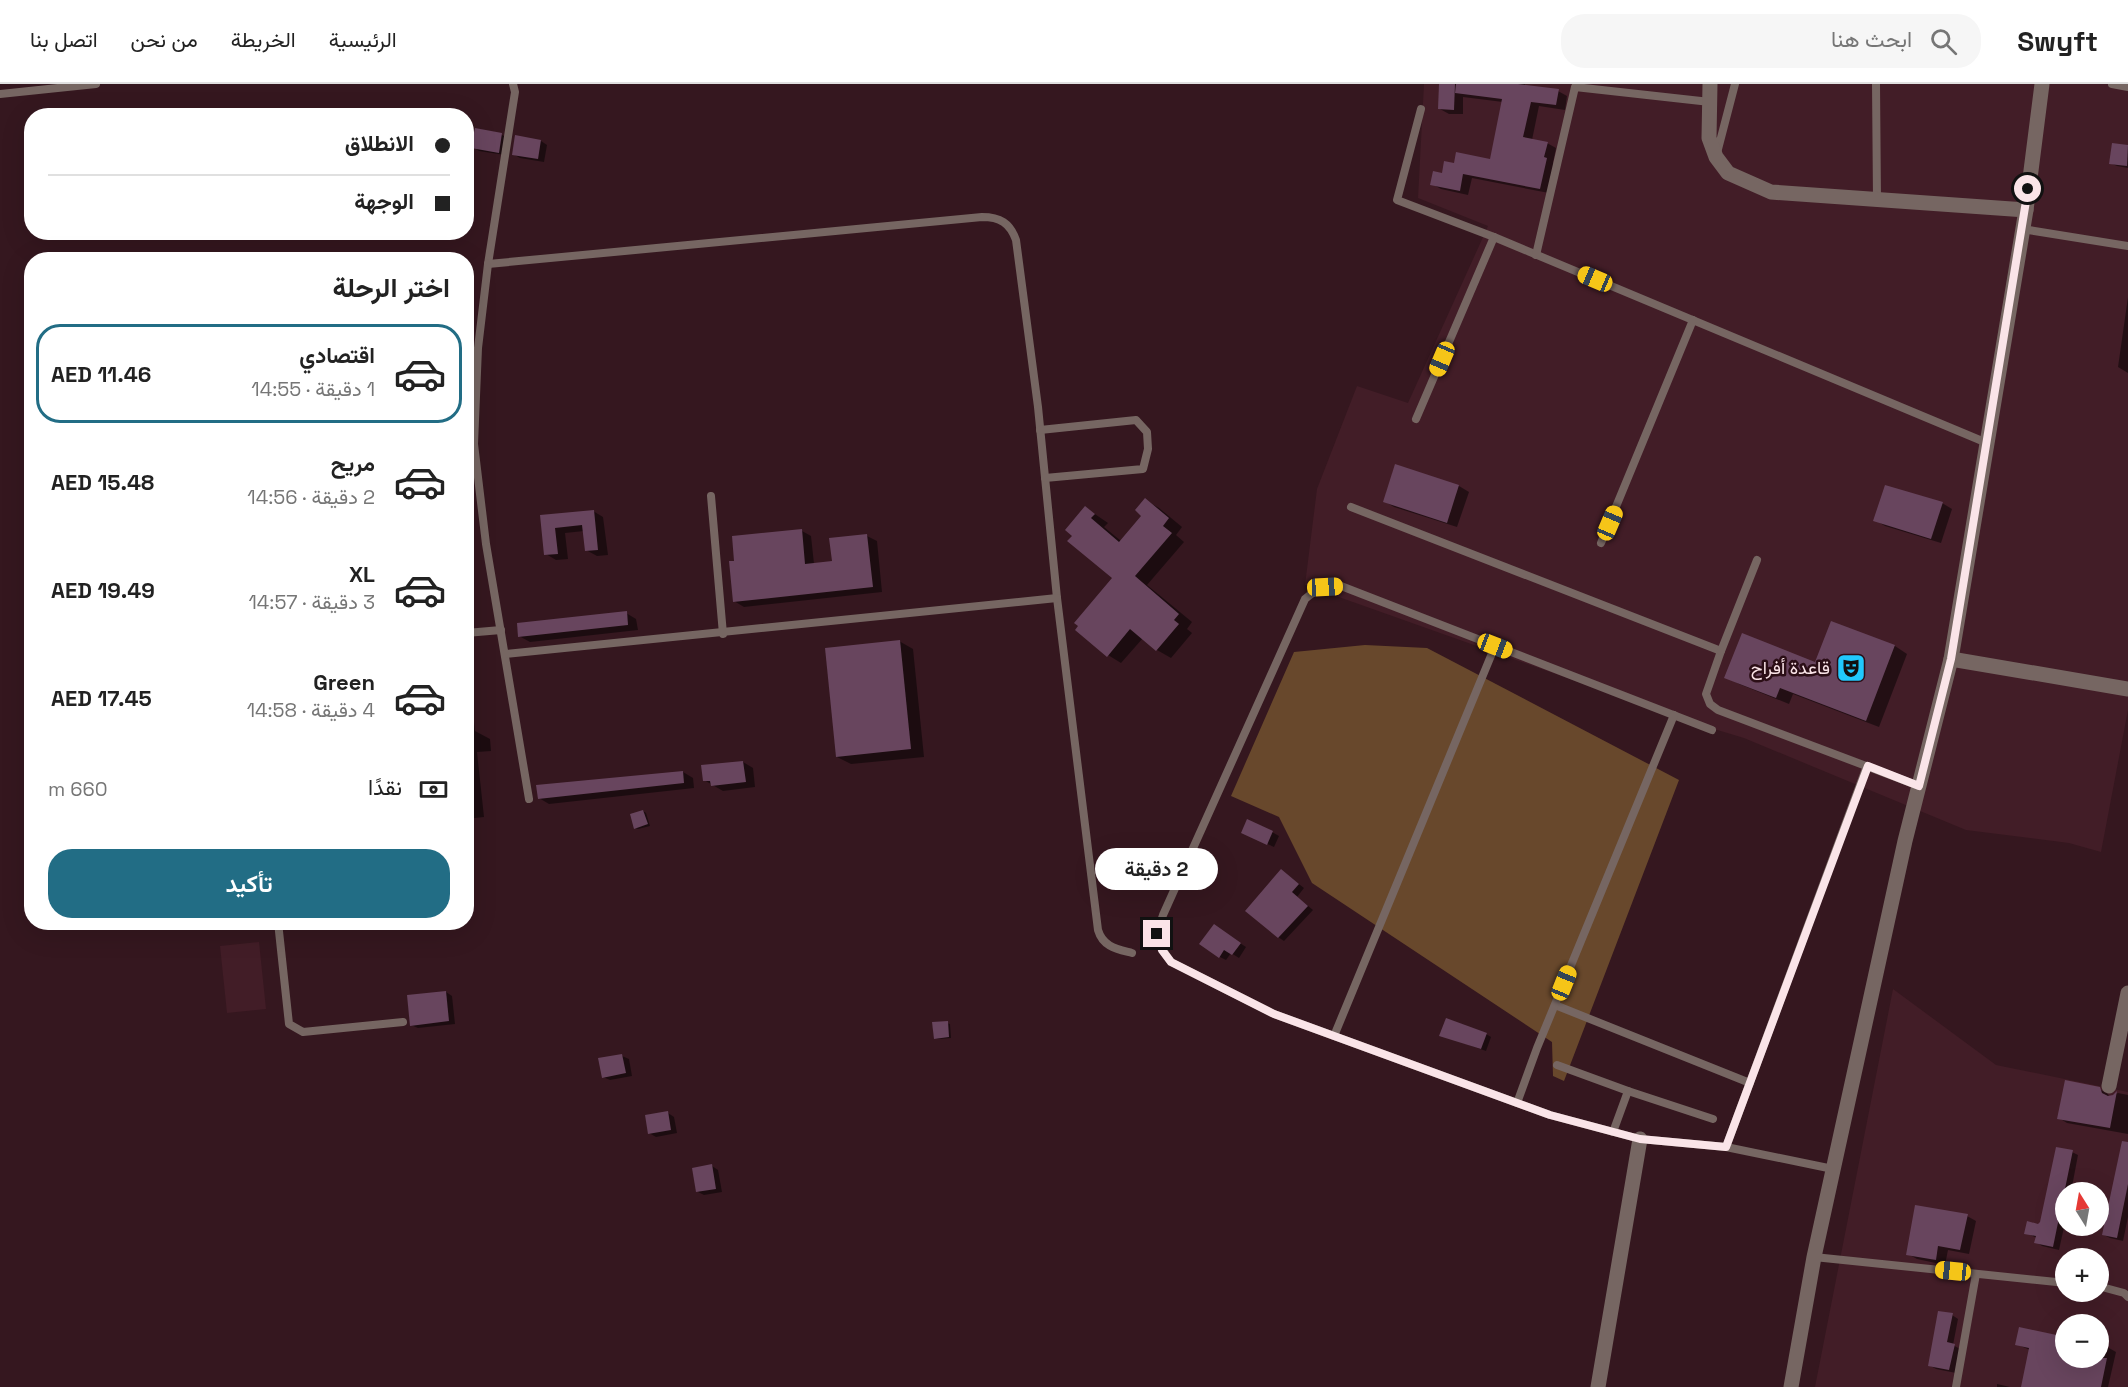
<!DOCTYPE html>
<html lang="ar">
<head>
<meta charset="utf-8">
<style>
	body { margin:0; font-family:"Space Grotesk",Vazirmatn,sans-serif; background:#f6f6f6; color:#222; direction:rtl; height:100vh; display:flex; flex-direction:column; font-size:22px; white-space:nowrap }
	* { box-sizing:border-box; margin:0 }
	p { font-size:20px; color:#767676 }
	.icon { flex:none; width:33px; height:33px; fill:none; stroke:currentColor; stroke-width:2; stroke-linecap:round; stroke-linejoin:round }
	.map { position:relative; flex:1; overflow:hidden; direction:ltr }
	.drawer { position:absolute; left:24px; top:168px; width:450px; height:678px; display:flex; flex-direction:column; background:#fff; border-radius:24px; box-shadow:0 6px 24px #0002; direction:rtl }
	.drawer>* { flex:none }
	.guide { position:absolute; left:24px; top:24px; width:450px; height:132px; border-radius:24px; box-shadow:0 6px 24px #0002; direction:rtl; display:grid; align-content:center; height:132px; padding:0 24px; background:#fff }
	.needle { width:39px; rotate:349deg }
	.fabs { position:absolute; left:2055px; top:1098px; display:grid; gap:12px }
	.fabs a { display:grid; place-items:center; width:54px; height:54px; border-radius:50%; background:#fff; box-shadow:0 6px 24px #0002; font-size:30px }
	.end { position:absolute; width:27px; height:27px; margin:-14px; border:8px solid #fae4e8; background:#111; box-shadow:0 0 0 3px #111 }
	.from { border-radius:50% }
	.bubble { position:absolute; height:42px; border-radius:21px; background:#fff; box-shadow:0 6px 24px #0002; font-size:20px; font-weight:600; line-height:42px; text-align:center; direction:rtl }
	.car { position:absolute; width:18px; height:36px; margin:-18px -9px; border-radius:8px; box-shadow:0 0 4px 2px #0007; background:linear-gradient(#f5c518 24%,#345 0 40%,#f5c518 0 76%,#345 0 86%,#f5c518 0) }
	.guide b { display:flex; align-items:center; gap:21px; height:57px; font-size:22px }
	.guide b+b { border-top:2px solid #e0e0e0 }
	.guide i { width:15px; height:15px; background:#222 }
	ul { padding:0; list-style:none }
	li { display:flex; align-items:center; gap:18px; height:99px; margin:0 12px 9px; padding:0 12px; border:3px solid transparent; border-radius:24px }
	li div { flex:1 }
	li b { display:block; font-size:22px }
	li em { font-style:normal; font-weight:600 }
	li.active { border-color:#226d85 }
	li>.icon { width:54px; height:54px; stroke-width:1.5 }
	h2 { padding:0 24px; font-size:27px; line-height:72px }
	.pay { display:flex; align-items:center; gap:15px; height:66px; padding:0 24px; font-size:22px }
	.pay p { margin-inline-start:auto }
	.primary-button { display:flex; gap:12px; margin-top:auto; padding:12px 24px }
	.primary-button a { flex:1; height:69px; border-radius:24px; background:#226d85; color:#fff; font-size:24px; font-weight:600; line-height:69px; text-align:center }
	header { display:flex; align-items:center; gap:36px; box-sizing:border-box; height:84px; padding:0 30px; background:#fff; border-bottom:2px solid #e0e0e0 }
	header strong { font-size:28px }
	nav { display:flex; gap:33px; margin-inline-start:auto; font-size:21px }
	.search { width:420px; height:54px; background:#f6f6f6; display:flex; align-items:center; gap:15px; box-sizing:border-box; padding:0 21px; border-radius:24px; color:#767676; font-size:22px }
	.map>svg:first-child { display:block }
	.built { fill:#421d27; fill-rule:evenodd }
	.forest { fill:#68482c }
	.shadow { fill:#0007 }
	.building { fill:#68455e }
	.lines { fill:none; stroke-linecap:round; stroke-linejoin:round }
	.service { stroke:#766662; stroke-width:8 }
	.minor { stroke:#766662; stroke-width:15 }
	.tertiary { stroke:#766662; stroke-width:15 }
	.route { stroke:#fae4e8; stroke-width:8 }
	.labels { text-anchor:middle; stroke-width:5; stroke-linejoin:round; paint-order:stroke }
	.poi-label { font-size:18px; fill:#fae4e8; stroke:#2b0e16; text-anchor:end }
</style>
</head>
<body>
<header>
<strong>Swyft</strong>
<div class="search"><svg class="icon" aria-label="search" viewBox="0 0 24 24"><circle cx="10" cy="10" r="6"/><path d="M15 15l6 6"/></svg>ابحث هنا</div>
<nav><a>الرئيسية</a><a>الخريطة</a><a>من نحن</a><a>اتصل بنا</a></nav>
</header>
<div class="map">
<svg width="2128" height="1303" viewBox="0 0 2128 1303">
	<rect width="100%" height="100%" fill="#35171f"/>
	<g class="built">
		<path d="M1424 0H2128V626L2101 768 2069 759 1966 746 1744 654 1691 638 1305 501 1317 405 1357 302 1408 319 1488 142 1418 114Z"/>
		<path d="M259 858 266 925 227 929 220 862Z"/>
		<path d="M1893 905 1996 981 2128 1008V1303H1815ZM2066 1108H2098V1142H2066ZM2066 1174H2098V1208H2066ZM2066 1240H2098V1274H2066Z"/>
	</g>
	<path class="forest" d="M1365 561 1427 564 1679 696 1564 997 1553 992 1552 958 1312 799 1279 733 1231 712 1294 568Z"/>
	<g class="shadow">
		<path d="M1442 0H1525V2L1558 7 1567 12 1565 26 1539 22 1532 56 1547 59 1556 64 1553 79 1555 80 1549 109 1472 94 1468 111 1441 105 1432 100 1455 80 1491 77 1503 18 1463 13V30H1449L1440 25Z"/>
		<path d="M502 51 508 54 505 71 479 67 473 63Z"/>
		<path d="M541 57 547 61 544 78 520 74 513 70Z"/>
		<path d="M2113 61 2128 63V84L2117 82 2110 79Z"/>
		<path d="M2128 213V289L2118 283Z"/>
		<path d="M1459 402 1469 408 1457 443 1394 423 1384 417Z"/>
		<path d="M1145 416 1159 424 1182 443 1176 451 1184 458 1147 501 1192 538 1187 545 1192 549 1171 574 1157 566 1143 554 1121 579 1108 571 1114 494 1074 451 1086 424 1108 439 1104 443 1121 457 1143 432Z"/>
		<path d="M1942 419 1952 425 1941 459 1885 442 1875 436Z"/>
		<path d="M593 427 603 433 608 471 597 472 586 466 584 447 565 449 568 475 556 476 546 470 542 433Z"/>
		<path d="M802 447 811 452 814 480 833 478 867 452 877 457 882 508 744 523 734 517Z"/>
		<path d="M626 529 636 535 638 546 530 558 519 552Z"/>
		<path d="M1832 539 1895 562 1907 570 1879 643 1793 610 1789 620 1739 600 1726 593 1816 580Z"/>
		<path d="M899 557 913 565 924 673 851 680 837 673Z"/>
		<path d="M466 591 469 593 475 647 490 655 491 667 477 668 484 733 466 735Z"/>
		<path d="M743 678 753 684 755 703 723 707 704 696Z"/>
		<path d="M683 688 693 694 694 704 549 720 539 714Z"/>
		<path d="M643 727 646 729 650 742 638 745 635 744Z"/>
		<path d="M1272 748 1279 752 1274 763 1249 752Z"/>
		<path d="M1282 787 1304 804 1297 813 1313 826 1284 857 1278 853Z"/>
		<path d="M1220 846 1246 863 1239 874 1231 869 1226 876 1220 873Z"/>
		<path d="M446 908 452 912 455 940 418 944 411 941Z"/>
		<path d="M947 939 950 940 951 954 938 955 935 954Z"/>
		<path d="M1486 950 1491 953 1486 967 1441 951Z"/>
		<path d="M622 972 629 975 632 992 610 996 603 993Z"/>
		<path d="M2099 1005 2108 1010 2109 1013 2118 1009 2128 1011V1050L2067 1039 2059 1034Z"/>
		<path d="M668 1029 674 1033 677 1049 656 1053 649 1049Z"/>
		<path d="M2072 1068 2078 1071 2071 1108H2066V1134L2059 1166 2042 1162 2036 1158 2037 1154 2026 1149 2039 1141Z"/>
		<path d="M712 1082 718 1086 722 1108 704 1111 698 1108Z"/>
		<path d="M2128 1084V1133L2123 1157 2110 1154 2104 1151Z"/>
		<path d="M1967 1132 1976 1137 1969 1170 1948 1166 1945 1181 1917 1175 1908 1170Z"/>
		<path d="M1952 1231 1958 1235 1953 1261 1960 1265 1956 1289 1936 1285 1929 1281Z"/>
		<path d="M2016 1260 2066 1274H2098V1262L2109 1264 2116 1268 2108 1303H2023L2030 1266Z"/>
		<path d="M1997 1300 2010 1303H1997Z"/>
	</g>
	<g class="building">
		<path d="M1439 0H1455L1454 26 1438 25Z"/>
		<path d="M1456 0H1518L1559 5 1556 21 1531 18 1523 53 1548 58 1544 73 1547 74 1540 105 1463 90 1460 107 1430 101 1433 87 1442 89 1444 77 1454 79 1456 68 1490 75 1502 15 1455 9Z"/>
		<path d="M475 44 502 49 499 69 471 64Z"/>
		<path d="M515 51 541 56 538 75 512 71Z"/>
		<path d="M2112 59 2128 61 2127 82 2109 80Z"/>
		<path d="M1395 380 1459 401 1447 439 1383 418Z"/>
		<path d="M1885 401 1943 418 1931 455 1873 437Z"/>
		<path d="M1145 414 1169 434 1163 442 1172 449 1135 492 1179 530 1174 536 1179 540 1156 567 1130 545 1107 573 1075 546 1078 542 1074 539 1112 494 1067 457 1072 452 1065 446 1085 422 1095 430 1091 434 1119 458 1141 432 1135 426Z"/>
		<path d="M594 426 598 466 585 467 582 441 555 444 558 470 544 471 540 431Z"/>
		<path d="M802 445 805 480 832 477 829 454 867 450 873 503 733 518 729 477H734L732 452Z"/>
		<path d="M627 527 628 541 518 553 517 539Z"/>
		<path d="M1831 537 1895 561 1866 637 1780 604 1776 614 1724 594 1742 549 1815 578Z"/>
		<path d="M900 556 911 665 836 673 825 564Z"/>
		<path d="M743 677 746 698 711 702 710 697H703L701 681Z"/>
		<path d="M683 687 684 699 538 715 536 701Z"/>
		<path d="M643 726 648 740 634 745 630 730Z"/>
		<path d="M1247 735 1273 747 1267 761 1241 749Z"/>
		<path d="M1281 785 1299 800 1292 808 1308 822 1278 854 1245 827Z"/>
		<path d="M1214 840 1241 859 1232 871 1224 866 1219 874 1199 860Z"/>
		<path d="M446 907 449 937 410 942 407 911Z"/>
		<path d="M1446 934 1487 949 1481 965 1439 952Z"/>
		<path d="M948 937 949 953 934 955 932 938Z"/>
		<path d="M622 970 626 989 602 994 598 974Z"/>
		<path d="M2065 996 2100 1003 2102 1009 2108 1012 2113 1011 2117 1007 2110 1044 2057 1035Z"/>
		<path d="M668 1027 671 1046 648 1050 645 1031Z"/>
		<path d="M2122 1057 2128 1058V1100L2117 1154 2102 1151Z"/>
		<path d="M2056 1063 2073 1066 2053 1163 2034 1159 2036 1152 2024 1150 2027 1137 2038 1140 2040 1138Z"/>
		<path d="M712 1080 716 1105 696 1108 692 1084Z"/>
		<path d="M1915 1121 1968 1130 1960 1166 1938 1162 1936 1176 1906 1171Z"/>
		<path d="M1938 1227 1953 1229 1947 1258 1955 1260 1949 1286 1928 1282Z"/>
		<path d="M2019 1243 2066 1253V1274H2107L2101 1303H2021L2029 1264 2015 1261Z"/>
	</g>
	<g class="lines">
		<g class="service">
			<path d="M513 0 515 8 488 180 478 264 474 360 486 460 529 715"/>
			<path d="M1876 0 1877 115"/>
			<path d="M2112 0 2128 3"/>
			<path d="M0 10 96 0"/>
			<path d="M1421 25 1397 116 1494 153 1987 359"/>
			<path d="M1717 69 1735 0"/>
			<path d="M2022 145 2128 162"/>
			<path d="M1536 171 1575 3 1710 18"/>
			<path d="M488 180 982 133C1000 133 1010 139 1016 156L1038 323 1057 514 1098 846C1103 863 1117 865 1132 869"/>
			<path d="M1416 335 1494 153"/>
			<path d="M1040 346 1136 336 1147 348 1148 365 1143 385 1045 394"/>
			<path d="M711 412 723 550"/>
			<path d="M1351 423 1721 567 1706 610 1710 620 1718 626 1919 702"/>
			<path d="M1601 459 1693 236"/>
			<path d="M466 549 501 546"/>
			<path d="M1721 567 1757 476"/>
			<path d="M505 570 1057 514"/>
			<path d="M1712 646 1341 502C1326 503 1316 505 1305 515L1163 831C1155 855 1156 857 1171 878L1274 930 1550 1031 1640 1055 1726 1063 1867 682"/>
			<path d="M278 838 289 940 303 948 403 938"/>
			<path d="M1555 921 1750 999"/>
			<path d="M1334 952 1495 562"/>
			<path d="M1557 981 1628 1007 1713 1035"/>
			<path d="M1517 1019 1537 964 1674 631"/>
			<path d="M1613 1048 1628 1007"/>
			<path d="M1726 1063 1833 1085"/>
			<path d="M1814 1173 2066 1199"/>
			<path d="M2098 1202 2124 1209 2128 1213"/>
			<path d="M1956 1303 1976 1190"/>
		</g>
		<g class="minor">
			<path d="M1951 575 2128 605"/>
			<path d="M2109 1002 2128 909"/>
			<path d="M1598 1303 1640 1055"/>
		</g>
		<g class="tertiary">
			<path d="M1710 0 1709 54 1716 73 1728 89 1771 108 2026 126"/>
			<path d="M1791 1303 1814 1173 1905 757 1951 575 2026 126 2042 0"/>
		</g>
	</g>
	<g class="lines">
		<path class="route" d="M1157 850 1162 866 1171 878 1274 930 1550 1031 1640 1055 1726 1063 1868 682 1919 702 1951 575 2028 105"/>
	</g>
	<defs>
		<g id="theatre-square" transform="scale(1.5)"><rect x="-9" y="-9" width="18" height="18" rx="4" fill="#21c9fd" stroke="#2b0e16"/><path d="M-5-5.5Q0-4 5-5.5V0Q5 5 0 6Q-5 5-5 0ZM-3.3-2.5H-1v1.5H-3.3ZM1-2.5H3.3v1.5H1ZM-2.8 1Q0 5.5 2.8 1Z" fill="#111"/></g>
	</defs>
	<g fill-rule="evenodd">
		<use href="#theatre-square" x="1851" y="584"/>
	</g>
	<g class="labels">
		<g class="poi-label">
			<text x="1830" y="590">قاعدة أفراح</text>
		</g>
	</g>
</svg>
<div class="fabs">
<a><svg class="needle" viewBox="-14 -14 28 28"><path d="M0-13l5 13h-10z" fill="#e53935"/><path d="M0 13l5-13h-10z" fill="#767676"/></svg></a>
<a>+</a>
<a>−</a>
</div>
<i class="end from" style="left:2028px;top:105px"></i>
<i class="end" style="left:1157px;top:850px"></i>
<div class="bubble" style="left:1095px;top:764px;width:123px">2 دقيقة</div>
<i class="car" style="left:1595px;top:195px;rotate:293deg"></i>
<i class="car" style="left:1442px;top:275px;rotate:203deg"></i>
<i class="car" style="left:1610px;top:439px;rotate:23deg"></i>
<i class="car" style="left:1325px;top:503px;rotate:87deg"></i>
<i class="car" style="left:1495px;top:562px;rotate:111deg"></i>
<i class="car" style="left:1564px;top:899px;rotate:22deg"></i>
<i class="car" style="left:1953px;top:1187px;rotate:276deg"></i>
<div class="guide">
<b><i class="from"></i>الانطلاق</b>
<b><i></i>الوجهة</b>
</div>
<section class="drawer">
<h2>اختر الرحلة</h2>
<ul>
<li class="active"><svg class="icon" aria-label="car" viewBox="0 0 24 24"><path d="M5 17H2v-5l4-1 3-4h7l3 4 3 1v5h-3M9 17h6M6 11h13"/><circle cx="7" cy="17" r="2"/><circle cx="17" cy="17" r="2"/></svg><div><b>اقتصادي</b><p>1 دقيقة · 14:55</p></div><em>AED 11.46</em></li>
<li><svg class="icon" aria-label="car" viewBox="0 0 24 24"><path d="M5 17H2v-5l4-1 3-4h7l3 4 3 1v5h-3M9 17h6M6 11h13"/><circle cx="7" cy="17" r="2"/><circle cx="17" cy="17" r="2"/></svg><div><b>مريح</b><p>2 دقيقة · 14:56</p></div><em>AED 15.48</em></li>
<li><svg class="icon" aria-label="car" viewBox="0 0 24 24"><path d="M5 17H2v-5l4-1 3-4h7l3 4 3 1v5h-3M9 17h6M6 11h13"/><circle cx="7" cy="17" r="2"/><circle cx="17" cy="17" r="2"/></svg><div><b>XL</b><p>3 دقيقة · 14:57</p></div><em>AED 19.49</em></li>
<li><svg class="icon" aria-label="car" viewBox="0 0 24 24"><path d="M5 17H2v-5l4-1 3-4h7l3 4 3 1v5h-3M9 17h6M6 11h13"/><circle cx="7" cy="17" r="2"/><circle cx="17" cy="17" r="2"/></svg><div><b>Green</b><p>4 دقيقة · 14:58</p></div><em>AED 17.45</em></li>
</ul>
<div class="pay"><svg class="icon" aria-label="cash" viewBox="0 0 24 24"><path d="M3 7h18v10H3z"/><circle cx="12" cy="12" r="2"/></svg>نقدًا<p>660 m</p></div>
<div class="primary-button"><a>تأكيد</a></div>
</section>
</div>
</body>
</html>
